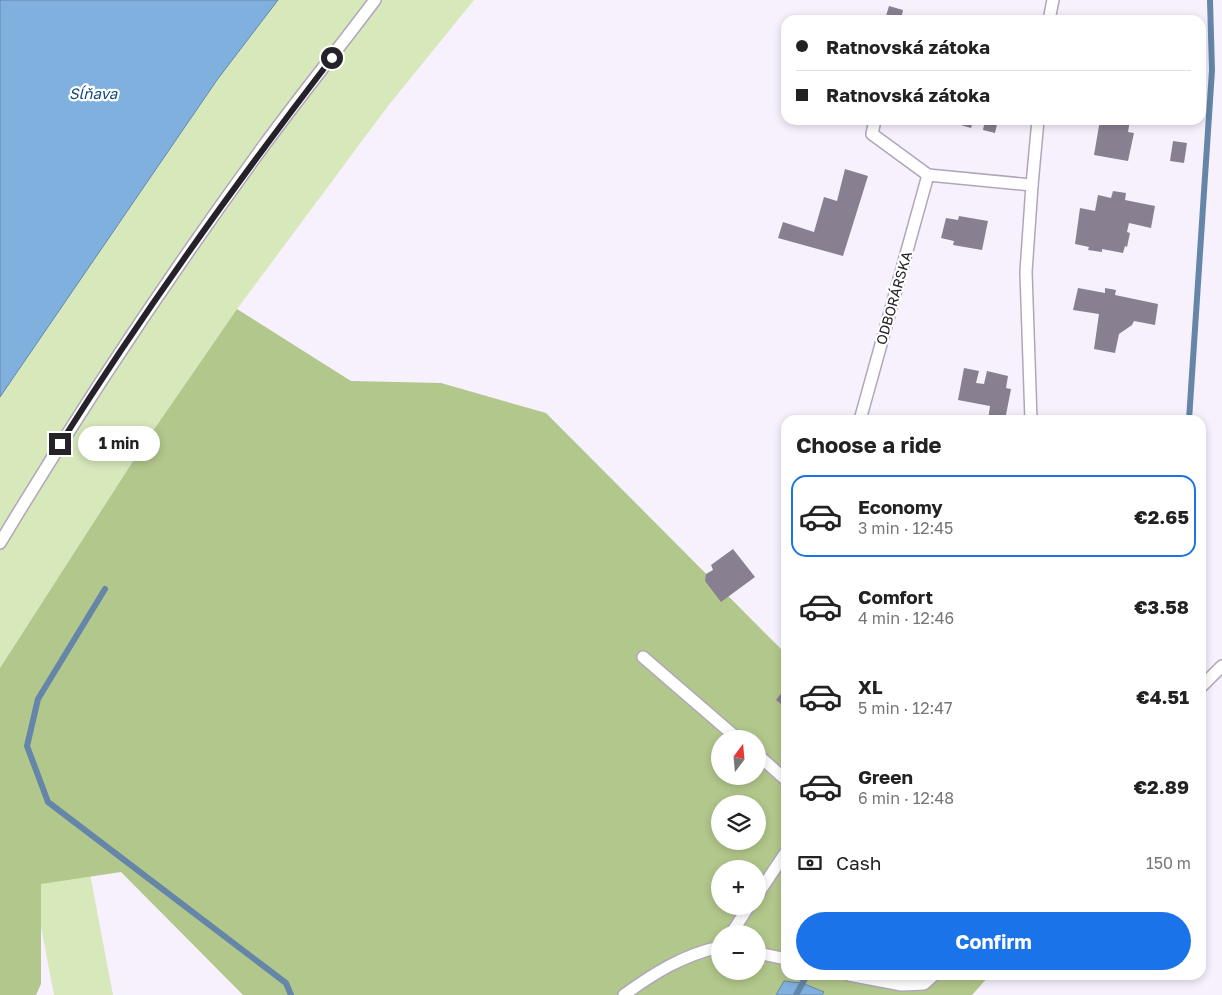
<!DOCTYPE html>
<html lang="en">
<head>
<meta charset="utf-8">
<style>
	body { margin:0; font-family:"Golos Text",sans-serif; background:#f6f6f6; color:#222; height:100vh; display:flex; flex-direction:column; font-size:19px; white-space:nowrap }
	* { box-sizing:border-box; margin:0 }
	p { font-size:16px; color:#767676 }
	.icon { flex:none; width:28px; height:28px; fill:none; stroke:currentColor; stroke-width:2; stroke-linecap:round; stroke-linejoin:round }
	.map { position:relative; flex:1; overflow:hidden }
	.drawer { position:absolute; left:781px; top:415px; width:425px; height:565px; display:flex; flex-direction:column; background:#fff; border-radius:15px; box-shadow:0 2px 8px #0003 }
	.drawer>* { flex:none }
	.guide { position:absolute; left:781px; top:15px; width:425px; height:110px; border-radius:15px; box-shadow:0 2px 8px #0003; display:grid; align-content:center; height:110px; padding:0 15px; background:#fff }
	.needle { width:32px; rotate:16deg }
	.buttons { position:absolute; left:711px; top:730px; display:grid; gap:10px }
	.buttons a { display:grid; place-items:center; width:55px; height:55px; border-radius:50%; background:#fff; box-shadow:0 2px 8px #0003; font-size:25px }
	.end { position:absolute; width:22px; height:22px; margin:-11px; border:6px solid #262229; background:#fff; box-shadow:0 0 0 2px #fff }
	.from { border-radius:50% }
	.bubble { position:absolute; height:35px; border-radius:18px; background:#fff; box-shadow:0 2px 8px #0003; font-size:16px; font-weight:700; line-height:35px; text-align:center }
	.guide b { display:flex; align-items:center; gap:18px; height:48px; font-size:19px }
	.guide b+b { border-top:1px solid #e0e0e0 }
	.guide i { width:12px; height:12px; background:#222 }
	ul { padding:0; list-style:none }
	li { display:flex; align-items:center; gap:15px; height:82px; margin:0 10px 8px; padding:0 5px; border:2px solid transparent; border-radius:15px }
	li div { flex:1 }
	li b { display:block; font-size:19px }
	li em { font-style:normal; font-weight:700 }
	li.active { border-color:#1a73e8 }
	li>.icon { width:45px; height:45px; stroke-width:1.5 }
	h2 { padding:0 15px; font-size:22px; line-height:60px }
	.pay { display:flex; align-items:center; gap:12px; height:55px; padding:0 15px; font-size:19px }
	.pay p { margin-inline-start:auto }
	.cta { display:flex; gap:10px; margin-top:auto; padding:10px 15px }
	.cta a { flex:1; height:58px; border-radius:30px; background:#1a73e8; color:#fff; font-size:20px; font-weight:700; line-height:58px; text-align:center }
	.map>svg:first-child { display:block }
	.green { fill:#d7e8bb }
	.forest { fill:#b2c78b; fill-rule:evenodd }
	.water { fill:#80b1de; stroke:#6586a8 }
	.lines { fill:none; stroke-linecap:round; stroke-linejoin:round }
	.stream { stroke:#6586a8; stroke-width:6 }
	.building { fill:#887f91 }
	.lane-casing { stroke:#b0a6b9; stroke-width:14 }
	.lane { stroke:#fff; stroke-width:11 }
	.route { stroke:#262229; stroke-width:6 }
	.labels { text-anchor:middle; stroke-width:4.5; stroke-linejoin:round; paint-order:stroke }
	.street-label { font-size:14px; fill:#262229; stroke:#fff }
	.water-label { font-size:15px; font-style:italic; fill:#124974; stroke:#fff }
</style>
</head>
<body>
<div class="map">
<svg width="1222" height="995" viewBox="0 0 1222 995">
	<rect width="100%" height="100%" fill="#f7f1fd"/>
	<g class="green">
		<path d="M278 0H474L388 106 237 309 146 441 0 668V397L217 80Z"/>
		<path d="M87 858 113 995H54L30 869Z"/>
	</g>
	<path class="forest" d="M237 309 351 381 441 383 546 413 786 654V975H990L972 995H822L823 992 802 983 785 981 776 995H243L121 872 41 884V984L36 995H0V668L146 441ZM720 739H758V776H720ZM720 804H758V841H720ZM720 869H758V906H720ZM720 934H758V971H720Z"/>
	<g class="water">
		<path d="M0 0H278L217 80 0 397Z"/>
		<path d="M784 981 802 983 824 992 822 995H776Z"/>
	</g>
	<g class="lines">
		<g class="stream">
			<path d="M1189 420 1212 70 1210 0"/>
			<path d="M105 589 38 699 27 746 48 802 286 983 291 995"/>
			<path d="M796 995 807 975"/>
		</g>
	</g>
	<g class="building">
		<path d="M889 6 903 10 901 20 886 16Z"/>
		<path d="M954 120H998L995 133 983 130 984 125 973 122 971 128 954 123Z"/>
		<path d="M1100 120H1130L1128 132 1134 133 1128 161 1094 155Z"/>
		<path d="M1173 141 1187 143 1184 163 1170 161Z"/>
		<path d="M845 169 868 176 843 256 778 238 783 222 814 232 824 197 837 201Z"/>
		<path d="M1113 191 1126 193 1125 200 1155 206 1151 228 1129 223 1127 232 1130 233 1127 247 1125 246 1123 253 1102 249V252L1088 250 1089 247 1075 244 1080 208 1095 211 1098 195 1111 198Z"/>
		<path d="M959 216 988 221 982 250 953 245 954 241 941 238 946 218 958 220Z"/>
		<path d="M1078 288 1105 293V288L1116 290 1115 295 1158 304 1155 325 1134 321 1132 325 1119 334 1115 353 1094 349 1099 314 1073 310Z"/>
		<path d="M964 368 979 371 976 383 984 384 987 371 1008 376 1006 388 1011 389 1005 420H988L990 406 958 400Z"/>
		<path d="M733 549 755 577 721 602 705 581 706 574 713 570 711 565Z"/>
		<path d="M783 691 786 694V708L776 700Z"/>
	</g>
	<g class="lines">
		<g class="lane-casing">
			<g id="lane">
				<path d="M1049 20 1053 0"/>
				<path d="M875 120 872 134 928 175"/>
				<path d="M860 420 928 175 1032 185"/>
				<path d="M1031 420 1026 272 1032 185 1038 120"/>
				<path d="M0 543C82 406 171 273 265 144 301 95 339 48 375 0"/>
				<path d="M643 657 738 739"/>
				<path d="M1201 687 1222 666"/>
				<path d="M758 755 786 780"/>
				<path d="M758 894 786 852"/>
				<path d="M731 934 749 906"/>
				<path d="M758 953 786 959"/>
				<path d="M849 975 902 985 924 984 934 975"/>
				<path d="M624 995C654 973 683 955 720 947"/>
			</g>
		</g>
		<use href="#lane" class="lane"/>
	</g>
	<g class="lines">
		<path class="route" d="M60 444C144 311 236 183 332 58"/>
	</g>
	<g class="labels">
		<g class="street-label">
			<text transform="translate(894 298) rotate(-74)" y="5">ODBORÁRSKA</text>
		</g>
		<g class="water-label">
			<text x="93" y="99">Sĺňava</text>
		</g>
	</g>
</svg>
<div class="buttons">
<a><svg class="needle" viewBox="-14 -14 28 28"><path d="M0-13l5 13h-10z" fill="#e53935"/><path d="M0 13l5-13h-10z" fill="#767676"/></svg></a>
<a><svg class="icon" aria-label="layers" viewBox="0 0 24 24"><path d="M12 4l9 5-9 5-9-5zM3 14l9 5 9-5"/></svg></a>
<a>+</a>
<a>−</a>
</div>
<i class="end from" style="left:332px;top:58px"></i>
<i class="end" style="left:60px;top:444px"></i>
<div class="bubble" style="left:78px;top:426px;width:82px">1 min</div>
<div class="guide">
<b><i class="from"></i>Ratnovská zátoka</b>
<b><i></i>Ratnovská zátoka</b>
</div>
<section class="drawer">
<h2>Choose a ride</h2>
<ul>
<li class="active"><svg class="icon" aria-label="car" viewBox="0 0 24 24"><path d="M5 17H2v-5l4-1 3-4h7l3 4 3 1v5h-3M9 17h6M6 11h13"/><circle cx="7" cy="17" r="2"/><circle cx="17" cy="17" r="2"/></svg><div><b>Economy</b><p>3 min · 12:45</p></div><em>€2.65</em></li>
<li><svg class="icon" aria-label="car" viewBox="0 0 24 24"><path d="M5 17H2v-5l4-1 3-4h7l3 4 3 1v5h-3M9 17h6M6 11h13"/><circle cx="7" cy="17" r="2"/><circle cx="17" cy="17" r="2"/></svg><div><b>Comfort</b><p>4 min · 12:46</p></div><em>€3.58</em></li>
<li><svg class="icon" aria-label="car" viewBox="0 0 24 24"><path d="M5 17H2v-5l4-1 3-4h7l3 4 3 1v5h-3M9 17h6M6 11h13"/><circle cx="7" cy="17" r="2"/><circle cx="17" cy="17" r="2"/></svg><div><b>XL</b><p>5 min · 12:47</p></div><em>€4.51</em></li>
<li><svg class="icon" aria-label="car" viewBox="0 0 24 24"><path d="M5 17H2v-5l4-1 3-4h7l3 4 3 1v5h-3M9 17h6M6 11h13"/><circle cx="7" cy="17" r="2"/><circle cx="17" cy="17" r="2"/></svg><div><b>Green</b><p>6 min · 12:48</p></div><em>€2.89</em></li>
</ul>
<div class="pay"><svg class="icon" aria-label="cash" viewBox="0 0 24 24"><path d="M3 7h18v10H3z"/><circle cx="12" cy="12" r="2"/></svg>Cash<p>150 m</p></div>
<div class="cta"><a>Confirm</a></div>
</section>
</div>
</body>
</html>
